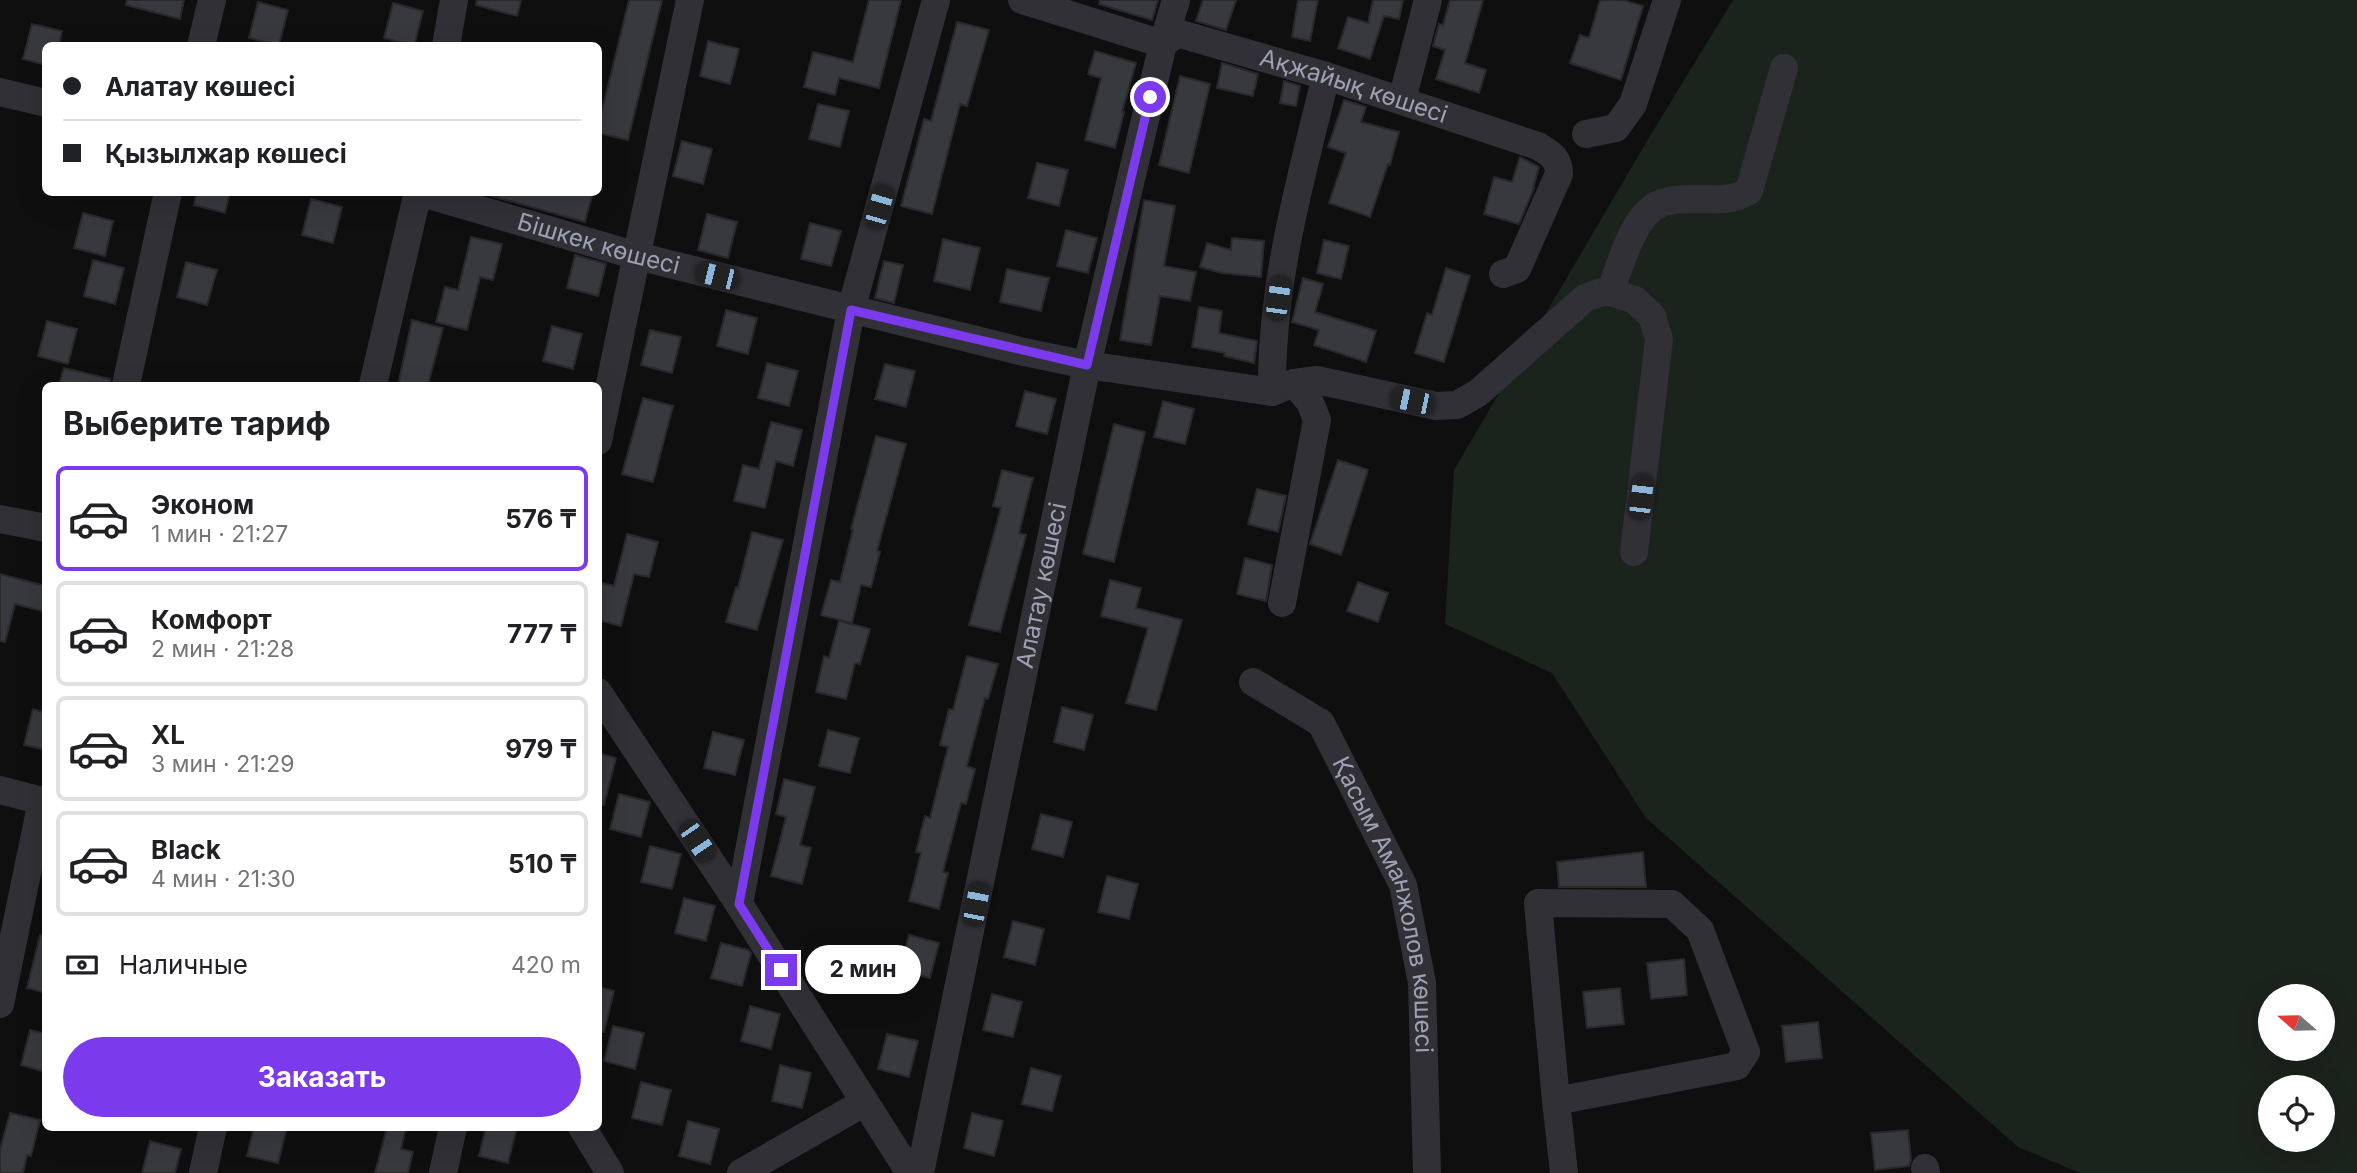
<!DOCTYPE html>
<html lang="ru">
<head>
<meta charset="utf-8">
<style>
	body { margin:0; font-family:Inter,sans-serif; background:#f6f6f6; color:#202124; height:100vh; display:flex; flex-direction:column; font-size:26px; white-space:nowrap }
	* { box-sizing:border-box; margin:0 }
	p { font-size:23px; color:#757577 }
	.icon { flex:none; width:38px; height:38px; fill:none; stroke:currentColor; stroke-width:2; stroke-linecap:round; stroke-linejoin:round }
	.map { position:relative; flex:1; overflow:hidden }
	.side { position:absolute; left:42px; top:382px; width:560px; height:749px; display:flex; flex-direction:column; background:#fff; border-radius:10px; box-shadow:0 7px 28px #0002 }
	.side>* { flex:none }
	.hud { position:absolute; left:42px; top:42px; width:560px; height:154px; border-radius:10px; box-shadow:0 7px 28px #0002; display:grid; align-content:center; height:154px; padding:0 21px; background:#fff }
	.needle { width:46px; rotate:290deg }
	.tools { position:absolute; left:2258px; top:984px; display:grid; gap:14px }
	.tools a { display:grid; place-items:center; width:77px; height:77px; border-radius:50%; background:#fff; box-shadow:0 7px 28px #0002; font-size:35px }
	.end { position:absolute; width:32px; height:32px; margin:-16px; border:9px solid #7c3aed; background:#fff; box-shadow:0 0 0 4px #fff }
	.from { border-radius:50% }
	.bubble { position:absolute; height:49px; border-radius:24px; background:#fff; box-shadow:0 7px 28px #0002; font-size:23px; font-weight:700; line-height:49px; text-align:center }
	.car { position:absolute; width:21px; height:42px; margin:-21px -10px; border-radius:9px; box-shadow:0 0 5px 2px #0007; background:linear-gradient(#222 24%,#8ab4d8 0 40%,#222 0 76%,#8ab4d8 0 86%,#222 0) }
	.hud b { display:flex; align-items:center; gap:24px; height:66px; font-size:26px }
	.hud b+b { border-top:2px solid #e0e0e0 }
	.hud i { width:18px; height:18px; background:#202124 }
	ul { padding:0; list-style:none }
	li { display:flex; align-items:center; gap:21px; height:105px; margin:0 14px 10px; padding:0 7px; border:4px solid #e0e0e0; border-radius:10px }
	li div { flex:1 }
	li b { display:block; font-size:26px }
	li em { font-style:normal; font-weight:700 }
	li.active { border-color:#7c3aed }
	li>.icon { width:63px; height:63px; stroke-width:1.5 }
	h2 { padding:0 21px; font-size:32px; line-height:84px }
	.pay { display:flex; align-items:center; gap:18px; height:77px; padding:0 21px; font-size:26px }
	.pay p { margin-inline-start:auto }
	.cta { display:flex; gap:14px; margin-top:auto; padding:14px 21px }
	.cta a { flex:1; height:80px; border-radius:42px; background:#7c3aed; color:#fff; font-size:28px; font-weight:700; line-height:80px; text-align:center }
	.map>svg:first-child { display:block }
	.green { fill:#1b231d; fill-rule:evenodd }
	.building { fill:#38393e; stroke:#29292c; stroke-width:2 }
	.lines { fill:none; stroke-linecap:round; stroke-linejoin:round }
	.minor { stroke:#303036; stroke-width:28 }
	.route { stroke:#7c3aed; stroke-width:9 }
	.labels { text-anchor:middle; stroke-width:7; stroke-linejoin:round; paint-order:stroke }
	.street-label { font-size:24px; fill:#9ea1b3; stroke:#0a0a0b }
</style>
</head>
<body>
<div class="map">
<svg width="2357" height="1173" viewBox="0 0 2357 1173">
	<rect width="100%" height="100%" fill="#0f0f10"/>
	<path class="green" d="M1733 0H2357V1173H2080L2018 1147 1646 818 1552 673 1445 624 1454 470 1647 141ZM2270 996H2322V1048H2270ZM2270 1087H2322V1139H2270Z"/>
	<g class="building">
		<path d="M127 0H184L180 19 126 5Z"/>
		<path d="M477 0H521L517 16 476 5Z"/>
		<path d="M629 0H662L628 140 598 133V127Z"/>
		<path d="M869 0H901L879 88 839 78 835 95 804 87 813 52 853 62Z"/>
		<path d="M1100 0H1158L1152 20 1099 4Z"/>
		<path d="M1203 0H1236L1226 30 1196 21Z"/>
		<path d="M1298 0H1318L1310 41 1292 37Z"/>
		<path d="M1373 0H1403L1399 19 1384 16 1370 59 1338 48 1348 17 1368 23Z"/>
		<path d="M1450 0H1483L1465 63 1486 70 1479 93 1436 79 1445 50 1433 46 1439 24 1443 25Z"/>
		<path d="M1600 0H1623L1643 6 1621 80 1570 63 1580 35 1589 38Z"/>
		<path d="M258 2 288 10 279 45 249 38Z"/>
		<path d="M393 3 423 11 414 46 384 38Z"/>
		<path d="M957 22 989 30 967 106 960 104 932 214 901 206 924 119 931 121Z"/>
		<path d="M32 24 62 31 59 46H46V65L23 59Z"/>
		<path d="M708 41 739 49 730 84 700 76Z"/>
		<path d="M1095 51 1136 63 1122 112H1124L1115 148 1085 140 1101 78 1088 74Z"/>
		<path d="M1222 63 1258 74 1253 96 1217 88Z"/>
		<path d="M1180 76 1210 84 1189 173 1159 165Z"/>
		<path d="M1284 81 1300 86 1296 106 1280 103Z"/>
		<path d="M1344 100 1366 107 1361 122 1399 132 1390 165 1388 164 1370 217 1329 203 1346 153 1328 147Z"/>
		<path d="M818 104 849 111 840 147 809 139Z"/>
		<path d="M682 141 712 149 703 184 673 176Z"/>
		<path d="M1520 157 1539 167 1533 188H1534L1519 224 1484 214 1494 177 1512 182Z"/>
		<path d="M1037 163 1068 170 1059 206 1028 198Z"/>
		<path d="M197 192H230L225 213 194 205Z"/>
		<path d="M488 192H593L585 222 488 195Z"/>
		<path d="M311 199 342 207 333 243 302 235Z"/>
		<path d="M1144 200 1175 206 1164 266 1196 272 1190 301 1160 296 1151 345 1120 340Z"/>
		<path d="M83 213 113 221 105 256 74 248Z"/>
		<path d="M707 214 737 222 728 258 698 250Z"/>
		<path d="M810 223 841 231 831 266 801 259Z"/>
		<path d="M1066 230 1097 238 1088 273 1057 266Z"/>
		<path d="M471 237 502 244 493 280 480 277 467 330 436 322 445 287 458 290Z"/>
		<path d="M1232 238 1264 241 1261 277 1222 273 1200 267 1207 243 1231 250Z"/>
		<path d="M943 239 980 248 970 290 934 281Z"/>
		<path d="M1324 240 1349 246 1341 279 1317 273Z"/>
		<path d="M575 255 606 264 598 296 567 288Z"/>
		<path d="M93 260 124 268 115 304 84 296Z"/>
		<path d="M884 261 903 265 894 303 875 298Z"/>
		<path d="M186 262 217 270 207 305 177 297Z"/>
		<path d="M1446 268 1470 276 1444 362 1415 353 1427 313 1432 315Z"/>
		<path d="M1007 269 1049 278 1041 311 1000 302Z"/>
		<path d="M1303 278 1323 284 1315 312 1376 331 1366 362 1314 345 1319 330 1292 322Z"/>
		<path d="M1199 307 1222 311 1219 333 1257 341 1254 363 1224 356 1225 353 1192 347Z"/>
		<path d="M726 310 757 318 748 354 717 346Z"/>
		<path d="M412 320 443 328 428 385H398Z"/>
		<path d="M47 321 77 329 68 364 38 356Z"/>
		<path d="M552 326 582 334 573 369 543 361Z"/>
		<path d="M650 330 681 337 672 373 641 365Z"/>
		<path d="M767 363 798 371 789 406 758 398Z"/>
		<path d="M885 364 915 371 906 407 875 399Z"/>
		<path d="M64 368 110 379V385H59Z"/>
		<path d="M1025 391 1056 399 1047 434 1016 426Z"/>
		<path d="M643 398 673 406 653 482 622 474Z"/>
		<path d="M1163 401 1194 409 1185 444 1154 437Z"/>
		<path d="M771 422 802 430 793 466 776 461 765 508 734 501 743 465 759 469Z"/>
		<path d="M1114 424 1145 432 1114 562 1083 554Z"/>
		<path d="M876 436 906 444 877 551 880 552 871 587 861 585 852 623 821 615 831 580 840 582 853 529H851Z"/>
		<path d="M1338 460 1368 470 1341 555 1310 544Z"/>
		<path d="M1002 470 1033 478 1019 533 1026 535 1000 632 969 625 1001 508 993 506Z"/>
		<path d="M1257 489 1286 496 1278 532 1248 524Z"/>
		<path d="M752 532 783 540 757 630 726 622 736 587 738 588Z"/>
		<path d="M627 534 658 542 649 577 634 574 621 626 598 620V582L614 586Z"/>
		<path d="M1245 558 1272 565 1266 601 1237 594Z"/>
		<path d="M0 574 46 586V612L15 604 5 642 0 641Z"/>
		<path d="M1110 580 1141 588 1136 608 1182 620 1156 710 1126 703 1148 628 1101 616Z"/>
		<path d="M1358 582 1388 593 1378 622 1347 611Z"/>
		<path d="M839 621 870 629 860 664 855 663 846 699 816 692 824 656 829 658Z"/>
		<path d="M967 656 998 664 988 699 985 698 967 766 975 769 966 804 961 803 943 872 948 873 939 909 909 901 921 853 916 852 925 816 930 818 948 747 940 745 949 709 953 710Z"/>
		<path d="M1062 707 1093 715 1084 750 1054 742Z"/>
		<path d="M33 709 46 713V750L24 745Z"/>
		<path d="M828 730 859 738 850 773 819 766Z"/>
		<path d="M713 732 744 740 735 775 704 768Z"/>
		<path d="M598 753 616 758 604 805 598 804Z"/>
		<path d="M784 779 815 787 800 845 811 848 802 884 771 876 786 817 776 814Z"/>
		<path d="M619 794 650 802 641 837 610 829Z"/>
		<path d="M1041 814 1072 822 1063 857 1032 849Z"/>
		<path d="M650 846 681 854 672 889 641 882Z"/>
		<path d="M1643 852 1646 887H1559L1557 862Z"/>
		<path d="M1107 876 1138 884 1129 919 1098 912Z"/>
		<path d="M684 898 715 906 706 941 675 933Z"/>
		<path d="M1013 921 1044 929 1035 965 1004 957Z"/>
		<path d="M40 935 46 936V993L27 988Z"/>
		<path d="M909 935 939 943 930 978 900 970Z"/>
		<path d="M721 943 748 950 751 953 742 986 711 978Z"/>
		<path d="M1684 959 1687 995 1651 999 1647 963Z"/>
		<path d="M598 987 614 991 604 1032 598 1031Z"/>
		<path d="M1620 988 1624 1024 1587 1028 1583 992Z"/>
		<path d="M992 994 1022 1002 1013 1037 983 1030Z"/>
		<path d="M750 1006 780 1014 771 1049 741 1041Z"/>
		<path d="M1818 1022 1822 1058 1786 1062 1782 1026Z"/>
		<path d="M613 1026 644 1033 635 1069 604 1061Z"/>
		<path d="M30 1030 46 1034V1072L21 1065Z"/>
		<path d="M887 1034 918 1041 909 1077 878 1069Z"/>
		<path d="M780 1065 811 1073 802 1108 772 1101Z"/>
		<path d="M1031 1068 1061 1076 1052 1111 1022 1104Z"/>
		<path d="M641 1082 671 1090 662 1125 632 1118Z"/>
		<path d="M10 1113 40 1120 31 1156 27 1155 23 1173H0V1150Z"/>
		<path d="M972 1113 1003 1121 994 1156 964 1148Z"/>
		<path d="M688 1121 719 1129 710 1164 679 1156Z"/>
		<path d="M254 1127H287L278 1163 247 1156Z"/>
		<path d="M387 1127H406L401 1149 413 1152 408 1173H375Z"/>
		<path d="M486 1127H499L516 1131 508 1163 479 1156Z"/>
		<path d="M1908 1130 1911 1160 1909 1166 1875 1170 1871 1133Z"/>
		<path d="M150 1141 181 1149 175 1173H142Z"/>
	</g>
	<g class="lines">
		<g class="minor">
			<path id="s1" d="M1022 0 1163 44 1177 33 1326 76 1538 146C1551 154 1559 158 1559 174L1517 269 1503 274"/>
			<path d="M201 46 212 0"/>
			<path d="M446 46 454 0"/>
			<path d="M0 92 46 103"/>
			<path d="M1402 100 1428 0"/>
			<path d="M1586 134 1616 128 1633 104 1667 0"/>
			<path id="s2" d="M419 192 637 256 1024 352 1087 365 1272 392 1294 383 1317 380 1436 406 1457 405 1478 393 1585 298 1602 292H1610L1635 300 1652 316 1659 339 1634 552"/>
			<path d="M1610 292C1620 267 1631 222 1654 207 1667 198 1687 199 1702 199 1721 199 1732 201 1749 191L1784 68"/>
			<path d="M126 385 168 192"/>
			<path d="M373 385 418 192"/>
			<path d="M1272 392C1271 282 1300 182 1326 76"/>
			<path d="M598 441 690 0"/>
			<path d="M0 519 46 528"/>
			<path d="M1282 603 1317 420 1310 402 1294 383"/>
			<path id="s3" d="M1253 682 1321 723 1403 885 1422 983 1427 1173"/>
			<path d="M598 692 739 904 910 1173"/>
			<path d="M0 790 46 802"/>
			<path d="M1538 903 1672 904 1700 930 1746 1052 1737 1066 1556 1101Z"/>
			<path d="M739 904 851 310 936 0"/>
			<path d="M0 1004 42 801"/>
			<path d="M1556 1101 1564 1173"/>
			<path d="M582 1127 610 1173"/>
			<path d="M1925 1168 1926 1173"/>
			<path d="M203 1173 213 1127"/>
			<path d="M443 1173 453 1127"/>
			<path d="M741 1173 865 1102"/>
			<path id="s4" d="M920 1173 1087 365 1163 44 1176 0"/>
		</g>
	</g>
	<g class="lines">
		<path class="route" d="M781 970 739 904 851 310 1087 365 1150 97"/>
	</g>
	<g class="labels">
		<g class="street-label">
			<text dy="8" stroke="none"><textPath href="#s1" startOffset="350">Ақжайық көшесі</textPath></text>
			<text dy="8" stroke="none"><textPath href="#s2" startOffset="187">Бішкек көшесі</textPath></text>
			<text dy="8" stroke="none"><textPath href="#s4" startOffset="600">Алатау көшесі</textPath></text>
			<text dy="8" stroke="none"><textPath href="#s3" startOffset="275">Қасым Аманжолов көшесі</textPath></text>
		</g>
	</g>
</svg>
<div class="tools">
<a><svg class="needle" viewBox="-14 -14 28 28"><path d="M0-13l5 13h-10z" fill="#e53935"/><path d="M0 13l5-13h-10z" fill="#757577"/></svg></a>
<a><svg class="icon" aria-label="locate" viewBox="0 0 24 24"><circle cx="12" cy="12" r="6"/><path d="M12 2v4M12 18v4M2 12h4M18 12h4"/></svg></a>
</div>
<i class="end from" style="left:1150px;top:97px"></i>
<i class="end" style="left:781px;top:970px"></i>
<div class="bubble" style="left:805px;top:945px;width:116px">2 мин</div>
<i class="car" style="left:879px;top:207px;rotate:16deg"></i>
<i class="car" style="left:717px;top:276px;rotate:284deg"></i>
<i class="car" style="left:1278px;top:298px;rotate:8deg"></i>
<i class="car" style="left:1412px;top:401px;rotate:282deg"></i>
<i class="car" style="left:1641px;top:497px;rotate:7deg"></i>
<i class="car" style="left:697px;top:841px;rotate:146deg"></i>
<i class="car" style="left:976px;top:904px;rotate:11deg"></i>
<div class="hud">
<b><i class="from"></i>Алатау көшесі</b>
<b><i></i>Қызылжар көшесі</b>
</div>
<section class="side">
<h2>Выберите тариф</h2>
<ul>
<li class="active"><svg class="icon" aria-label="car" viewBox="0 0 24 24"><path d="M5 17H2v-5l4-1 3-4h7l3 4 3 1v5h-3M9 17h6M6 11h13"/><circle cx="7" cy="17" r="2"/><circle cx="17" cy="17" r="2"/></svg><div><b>Эконом</b><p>1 мин · 21:27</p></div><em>576 ₸</em></li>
<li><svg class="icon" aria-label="car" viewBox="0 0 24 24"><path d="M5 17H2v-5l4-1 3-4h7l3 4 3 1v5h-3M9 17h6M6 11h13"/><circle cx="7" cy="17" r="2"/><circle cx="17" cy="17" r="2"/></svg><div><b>Комфорт</b><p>2 мин · 21:28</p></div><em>777 ₸</em></li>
<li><svg class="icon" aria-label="car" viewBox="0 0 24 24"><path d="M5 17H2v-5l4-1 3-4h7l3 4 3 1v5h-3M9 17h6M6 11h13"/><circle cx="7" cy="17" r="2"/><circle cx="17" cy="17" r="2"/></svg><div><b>XL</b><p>3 мин · 21:29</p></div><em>979 ₸</em></li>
<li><svg class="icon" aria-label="car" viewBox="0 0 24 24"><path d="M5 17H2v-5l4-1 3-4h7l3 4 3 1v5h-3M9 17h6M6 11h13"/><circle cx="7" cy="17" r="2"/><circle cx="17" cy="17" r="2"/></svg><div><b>Black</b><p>4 мин · 21:30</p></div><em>510 ₸</em></li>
</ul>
<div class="pay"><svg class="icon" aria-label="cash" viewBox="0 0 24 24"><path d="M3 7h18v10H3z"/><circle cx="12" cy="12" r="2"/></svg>Наличные<p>420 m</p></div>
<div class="cta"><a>Заказать</a></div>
</section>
</div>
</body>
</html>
